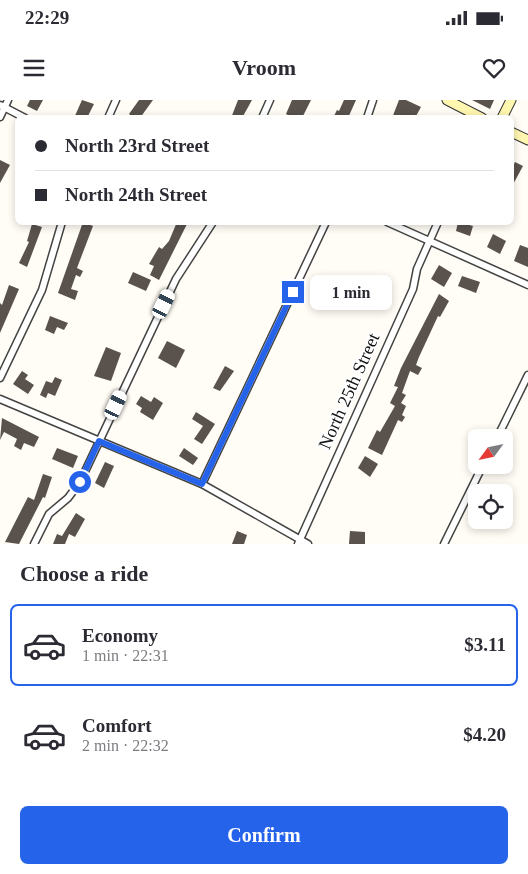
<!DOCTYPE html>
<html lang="en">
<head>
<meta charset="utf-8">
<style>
	body { margin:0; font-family:Georgia,serif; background:#f2f2f3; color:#2b2b33; height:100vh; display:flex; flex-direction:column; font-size:19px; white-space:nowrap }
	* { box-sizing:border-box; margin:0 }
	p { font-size:16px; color:#7c7c81 }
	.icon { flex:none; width:28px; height:28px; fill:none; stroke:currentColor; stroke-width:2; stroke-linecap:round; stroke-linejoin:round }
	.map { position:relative; height:444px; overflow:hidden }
	.details { display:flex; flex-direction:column; background:#fff; flex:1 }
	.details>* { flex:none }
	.guide { position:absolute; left:15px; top:15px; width:499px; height:110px; border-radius:8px; box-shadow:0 2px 8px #0003; display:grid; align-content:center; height:110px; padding:0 20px; background:#fff }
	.needle { width:32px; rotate:237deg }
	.tools { position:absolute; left:468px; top:329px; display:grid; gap:10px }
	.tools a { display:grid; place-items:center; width:45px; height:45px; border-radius:8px; background:#fff; box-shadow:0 2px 8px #0003; font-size:25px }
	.end { position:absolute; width:22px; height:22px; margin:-11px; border:6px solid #2563eb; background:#fff; box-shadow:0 0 0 2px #fff }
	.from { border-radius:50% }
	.bubble { position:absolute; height:35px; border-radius:8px; background:#fff; box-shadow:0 2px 8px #0003; font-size:16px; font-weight:700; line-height:35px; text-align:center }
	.car { position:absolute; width:15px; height:30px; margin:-15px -8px; border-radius:6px; box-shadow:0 0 4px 1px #0007; background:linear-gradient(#fff 24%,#345 0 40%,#fff 0 76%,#345 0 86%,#fff 0) }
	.guide b { display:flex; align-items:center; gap:18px; height:48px; font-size:19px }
	.guide b+b { border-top:1px solid #e1e1e2 }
	.guide i { width:12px; height:12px; background:#2b2b33 }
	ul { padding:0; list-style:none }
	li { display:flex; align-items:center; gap:15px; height:82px; margin:0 10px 8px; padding:0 10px; border:2px solid transparent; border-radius:8px }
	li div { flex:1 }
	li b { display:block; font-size:19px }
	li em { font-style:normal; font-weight:700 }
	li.active { border-color:#2563eb }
	li>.icon { width:45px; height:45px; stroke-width:1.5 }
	h2 { padding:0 20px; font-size:22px; line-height:60px }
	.primary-button { display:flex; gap:10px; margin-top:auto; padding:10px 20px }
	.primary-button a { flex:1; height:58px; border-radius:8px; background:#2563eb; color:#fff; font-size:20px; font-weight:700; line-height:58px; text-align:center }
	.status { display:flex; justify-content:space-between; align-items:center; height:35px; padding:0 25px; background:#fff; direction:ltr }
	.status svg { height:14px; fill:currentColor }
	header { display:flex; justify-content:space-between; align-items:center; height:65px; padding:0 20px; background:#fff; font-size:22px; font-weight:700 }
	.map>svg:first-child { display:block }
	.building { fill:#5a524d }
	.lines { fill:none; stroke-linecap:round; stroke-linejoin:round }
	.street-casing { stroke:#444; stroke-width:9 }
	.secondary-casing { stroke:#333; stroke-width:11 }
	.street { stroke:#fff; stroke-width:6 }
	.secondary { stroke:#fff6b0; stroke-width:9 }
	.route { stroke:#2563eb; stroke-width:6 }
	.labels { text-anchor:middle; stroke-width:5; stroke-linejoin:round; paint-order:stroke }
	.street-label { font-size:18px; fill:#111; stroke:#fff }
</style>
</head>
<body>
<div class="status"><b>22:29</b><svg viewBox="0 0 49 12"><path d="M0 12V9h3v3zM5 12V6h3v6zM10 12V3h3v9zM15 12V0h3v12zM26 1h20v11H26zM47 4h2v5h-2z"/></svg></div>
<header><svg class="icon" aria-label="menu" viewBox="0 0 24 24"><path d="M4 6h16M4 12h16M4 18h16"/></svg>Vroom<svg class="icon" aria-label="heart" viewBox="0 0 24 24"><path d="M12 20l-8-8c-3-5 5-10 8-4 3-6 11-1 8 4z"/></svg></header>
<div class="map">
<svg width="528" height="444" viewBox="0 0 528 444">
	<rect width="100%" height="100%" fill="#fffdf5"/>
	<g class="building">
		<path d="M30 0H43L37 11 27 6Z"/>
		<path d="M82 0 94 4 87 18H74Z"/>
		<path d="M139 0H153L140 18H134L129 14Z"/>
		<path d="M238 0H252L242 18H231Z"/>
		<path d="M292 0H311L302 18H293L286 14Z"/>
		<path d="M344 0H356L348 18H333L337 10 339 11Z"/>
		<path d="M399 0H406L421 7 415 18H392Z"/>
		<path d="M472 0H494L490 9Z"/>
		<path d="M0 60 10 65 0 83Z"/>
		<path d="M515 62 523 66 511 88V70Z"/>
		<path d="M83 122 93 126 77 168 83 171 80 177 76 175 71 189 78 191 75 200 58 193Z"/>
		<path d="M177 122H188L159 180 150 175 154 166 149 164 159 147 162 149 169 141Z"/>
		<path d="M458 122 473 126 470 136 456 131Z"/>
		<path d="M32 124 42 127 27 167 19 163 29 142 27 141Z"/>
		<path d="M493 134 506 141 500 154 487 147Z"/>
		<path d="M520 145 528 148V167L514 161Z"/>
		<path d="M439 165 452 173 444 187 431 179Z"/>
		<path d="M133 172 151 180 146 191 128 183Z"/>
		<path d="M462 176 480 182 476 193 458 186Z"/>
		<path d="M9 185 19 189 0 233V203L2 205Z"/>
		<path d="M439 194 449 201 440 217 438 216 419 257 416 265 422 268 418 275 410 271 402 293 406 295 401 303 406 306 402 315 405 317 402 322 398 320 382 355 368 348 377 330 380 332 395 306 390 303 398 287 394 286 401 268Z"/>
		<path d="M50 216 68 223 64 230 57 227 54 234 45 230Z"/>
		<path d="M167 241 185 250 176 268 158 258Z"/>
		<path d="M106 247 121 253 111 281 94 276Z"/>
		<path d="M225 266 234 271 220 291 213 288Z"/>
		<path d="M22 271 28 275 25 279 34 285 28 294 13 284Z"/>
		<path d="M55 277 62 280 55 296 48 293 46 298 40 295 46 281 52 283Z"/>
		<path d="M141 296 151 302 154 297 163 303 153 320 140 312 142 308 136 304Z"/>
		<path d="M196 312 215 324 202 344 194 339 203 326 192 319Z"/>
		<path d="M2 318 39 337 34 347 24 343 21 350 14 346 17 339 4 332 0 340Z"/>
		<path d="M57 348 78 356 73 368 52 359Z"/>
		<path d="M184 348 198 358 193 365 179 356Z"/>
		<path d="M365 356 378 364 370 377 358 368Z"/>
		<path d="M105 362 114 366 104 388 95 383Z"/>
		<path d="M43 374 52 377 45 398 43 397 19 444 5 442 28 397 34 400Z"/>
		<path d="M76 413 85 419 75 437 69 434 65 444H53L57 434 62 436Z"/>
		<path d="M237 431 247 435 244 444H232Z"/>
		<path d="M350 431 365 432V444H349Z"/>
	</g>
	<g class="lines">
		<g class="street-casing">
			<g id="street">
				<path d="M0 5 25 18"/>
				<path d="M0 17 8 0"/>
				<path d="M108 18 116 0"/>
				<path d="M262 18 270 0"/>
				<path d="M367 18 373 0"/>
				<path d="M387 122 528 185"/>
				<path d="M0 278 42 190 62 122"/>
				<path d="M0 299 202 384 308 444"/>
				<path d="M497 338 528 275"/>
				<path d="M202 384 326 122"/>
				<path d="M34 444 49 414 68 398 80 382 176 179 213 122"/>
				<path d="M298 444 413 189 417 169 438 122"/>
				<path d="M444 444 483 365"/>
			</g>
		</g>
		<g class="secondary-casing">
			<g id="secondary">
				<path d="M447 0 482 18"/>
				<path d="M502 18 511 0"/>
				<path d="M511 32 528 40"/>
			</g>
		</g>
		<use href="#street" class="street"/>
		<use href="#secondary" class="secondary"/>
	</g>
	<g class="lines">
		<path class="route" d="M80 382 99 341 202 384 293 192"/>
	</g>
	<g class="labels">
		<g class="street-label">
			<text transform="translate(349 291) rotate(-66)" y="6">North 25th Street</text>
		</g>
	</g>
</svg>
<div class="tools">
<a><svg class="needle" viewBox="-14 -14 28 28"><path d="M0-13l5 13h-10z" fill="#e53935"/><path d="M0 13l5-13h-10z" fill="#7c7c81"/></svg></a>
<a><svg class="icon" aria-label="locate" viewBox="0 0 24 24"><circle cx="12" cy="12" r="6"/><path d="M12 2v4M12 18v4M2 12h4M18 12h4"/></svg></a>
</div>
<i class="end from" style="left:80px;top:382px"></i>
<i class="end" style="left:293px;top:192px"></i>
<div class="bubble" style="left:310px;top:175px;width:82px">1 min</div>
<i class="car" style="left:164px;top:204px;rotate:26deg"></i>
<i class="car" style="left:116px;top:305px;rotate:25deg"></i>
<div class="guide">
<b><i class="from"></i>North 23rd Street</b>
<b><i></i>North 24th Street</b>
</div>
</div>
<section class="details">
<h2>Choose a ride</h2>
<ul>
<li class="active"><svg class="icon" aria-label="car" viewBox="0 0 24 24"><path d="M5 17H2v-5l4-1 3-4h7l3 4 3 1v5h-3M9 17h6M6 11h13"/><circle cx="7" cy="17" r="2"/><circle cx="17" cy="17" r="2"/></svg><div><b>Economy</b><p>1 min · 22:31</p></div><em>$3.11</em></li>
<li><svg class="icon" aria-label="car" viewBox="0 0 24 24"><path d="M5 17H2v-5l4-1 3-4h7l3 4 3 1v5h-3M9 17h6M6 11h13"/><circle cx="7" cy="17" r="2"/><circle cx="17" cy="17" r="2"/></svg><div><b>Comfort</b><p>2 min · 22:32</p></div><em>$4.20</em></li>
</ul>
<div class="primary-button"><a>Confirm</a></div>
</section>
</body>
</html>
